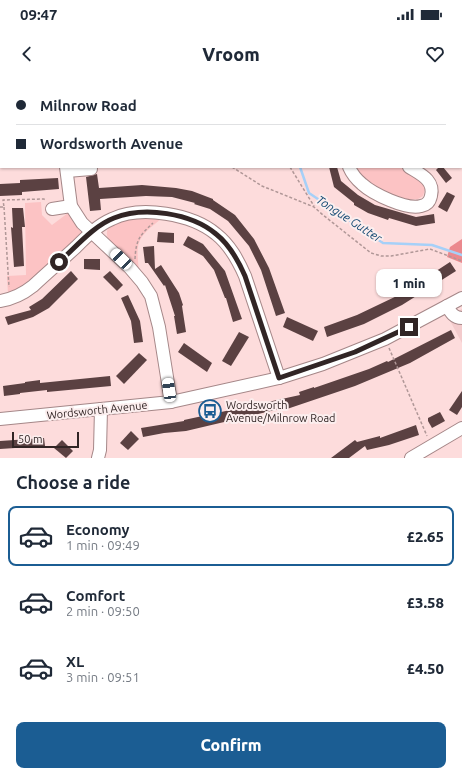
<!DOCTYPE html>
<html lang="en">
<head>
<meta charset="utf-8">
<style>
	body { margin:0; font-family:Ubuntu,sans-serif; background:#f2f2f3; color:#1f2937; height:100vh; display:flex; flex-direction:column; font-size:15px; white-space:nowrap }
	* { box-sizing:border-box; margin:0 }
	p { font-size:13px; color:#747a83 }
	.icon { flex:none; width:22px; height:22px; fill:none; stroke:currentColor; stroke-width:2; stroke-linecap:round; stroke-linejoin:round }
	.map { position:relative; height:378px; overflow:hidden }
	.panel { display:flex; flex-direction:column; background:#fff; flex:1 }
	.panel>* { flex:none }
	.banner { position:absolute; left:0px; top:0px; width:462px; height:88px; box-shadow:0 1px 3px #0004; display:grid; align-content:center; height:88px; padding:0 16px; background:#fff }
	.scale { position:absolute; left:12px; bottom:10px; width:67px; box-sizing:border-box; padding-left:4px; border:2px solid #312525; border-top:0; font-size:11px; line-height:14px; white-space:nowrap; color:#312525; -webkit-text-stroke:3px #fceeee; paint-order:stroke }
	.end { position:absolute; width:18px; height:18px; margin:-9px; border:5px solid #312525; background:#fff; box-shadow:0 0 0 2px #fff }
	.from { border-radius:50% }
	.bubble { position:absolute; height:28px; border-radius:8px; background:#fff; box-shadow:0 1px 3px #0004; font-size:13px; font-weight:800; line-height:28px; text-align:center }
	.car { position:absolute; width:12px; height:24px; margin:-12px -6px; border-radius:5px; box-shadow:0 0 3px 1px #0007; background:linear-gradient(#fff 24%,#345 0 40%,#fff 0 76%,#345 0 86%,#fff 0) }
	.banner b { display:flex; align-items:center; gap:14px; height:38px; font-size:15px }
	.banner b+b { border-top:1px solid #e0e1e3 }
	.banner i { width:10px; height:10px; background:#1f2937 }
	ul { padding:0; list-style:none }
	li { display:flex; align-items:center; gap:12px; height:60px; margin:0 8px 6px; padding:0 8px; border:2px solid transparent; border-radius:8px }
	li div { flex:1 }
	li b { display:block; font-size:15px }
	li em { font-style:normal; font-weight:800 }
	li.current { border-color:#1b5d93 }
	li>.icon { width:36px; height:36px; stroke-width:1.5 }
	h2 { padding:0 16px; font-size:18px; line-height:48px }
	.action { display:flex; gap:8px; margin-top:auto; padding:8px 16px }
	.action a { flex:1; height:46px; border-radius:8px; background:#1b5d93; color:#fff; font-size:16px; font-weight:800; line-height:46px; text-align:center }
	.status { display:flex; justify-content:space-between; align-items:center; height:28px; padding:0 20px; background:#fff; direction:ltr }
	.status svg { height:11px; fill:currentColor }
	header { display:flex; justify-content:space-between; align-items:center; height:52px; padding:0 16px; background:#fff; font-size:18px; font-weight:800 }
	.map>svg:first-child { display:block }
	.built { fill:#f3cbcc }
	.green { fill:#fcc3c4 }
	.forest { fill:#eb898e }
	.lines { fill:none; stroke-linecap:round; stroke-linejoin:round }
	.stream { stroke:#a6d0f8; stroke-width:2.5 }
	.building { fill:#5b4142 }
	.minor-casing { stroke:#a58788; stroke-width:14 }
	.path { stroke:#b09797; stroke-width:1.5; stroke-dasharray:3 2; stroke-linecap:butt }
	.minor { stroke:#fff; stroke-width:12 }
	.route { stroke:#312525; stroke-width:5 }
	.labels { text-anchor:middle; stroke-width:4; stroke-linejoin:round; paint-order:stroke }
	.poi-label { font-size:11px; fill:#312525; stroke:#fceeee; text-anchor:start }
	.street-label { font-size:11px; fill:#312525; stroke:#fceeee }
	.water-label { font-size:12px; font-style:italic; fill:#124872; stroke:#fceeee }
</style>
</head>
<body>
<div class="status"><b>09:47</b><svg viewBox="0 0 49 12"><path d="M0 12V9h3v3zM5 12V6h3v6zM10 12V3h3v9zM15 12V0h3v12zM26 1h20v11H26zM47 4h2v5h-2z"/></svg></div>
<header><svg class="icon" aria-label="back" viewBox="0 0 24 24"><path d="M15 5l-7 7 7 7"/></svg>Vroom<svg class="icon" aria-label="heart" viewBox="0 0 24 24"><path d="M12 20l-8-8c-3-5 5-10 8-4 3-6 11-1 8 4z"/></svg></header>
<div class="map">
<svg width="462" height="378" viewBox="0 0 462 378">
	<rect width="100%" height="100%" fill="#fddcdc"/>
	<path class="built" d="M462 229V263L448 237Z"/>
	<g class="green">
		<path d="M354 87H401L424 102 425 109 423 116 418 119 409 120 393 116 369 103Z"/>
		<path d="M41 122 42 135 52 145 68 133 83 152 31 203 8 215 7 196 26 195 25 123Z"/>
		<path d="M133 138H162C139 157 135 159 139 190 132 183 111 166 108 158 106 155 107 149 109 146 114 140 126 139 133 138Z"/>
	</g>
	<path class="forest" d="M462 159V183L447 177 450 167Z"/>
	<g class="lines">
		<g class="stream">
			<path d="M100 0 101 1"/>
			<path d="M300 87 309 113 383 163 432 165 462 175"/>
		</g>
	</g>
	<g class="building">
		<path d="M329 87H337L341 101 358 115 375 125 416 137 434 134 435 143 416 146 389 138 388 140 368 133 354 125V123L334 107Z"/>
		<path d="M439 87H443L452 98 446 103 436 90Z"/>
		<path d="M97 94 99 108 142 105 176 108 192 111 213 119V120L235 135 254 159 269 188 285 233 276 236 261 190 249 166 228 141 210 129 194 124 195 123 172 117 146 116 100 119 101 130 90 131 86 97Z"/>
		<path d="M58 98 59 109 22 112V115L0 116V104L20 103V100Z"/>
		<path d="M447 112 455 116 447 132 438 127Z"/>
		<path d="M12 128H23L25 147H22L24 186 14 187 11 147 13 148Z"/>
		<path d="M158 152 174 153V163L157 162Z"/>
		<path d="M188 156 203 164 225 191 242 239 233 242 226 218H225L214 190 203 176 183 165Z"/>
		<path d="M154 166 155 189 161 185 179 213 183 225 182 226 186 252 177 254 174 236H175L165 205 164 206 148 183H145L143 167Z"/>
		<path d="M84 179H100V190L84 189Z"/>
		<path d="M450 182 456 191 402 225 364 244 327 257 324 247 357 235 401 214Z"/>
		<path d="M71 191 78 199 49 228 33 237 8 245 5 237 31 230 29 227 42 219Z"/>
		<path d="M110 191 123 205 117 211 103 197Z"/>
		<path d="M128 215 140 241 143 262 134 263 131 241 121 218Z"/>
		<path d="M287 237 318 251 313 261 283 247Z"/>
		<path d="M451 250 455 258 410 283 355 306 287 329 279 330V329L186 351 164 353 143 357 141 348 184 341V340L300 315 299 312 314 307V308L369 289 387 281 388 282Z"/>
		<path d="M239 252 249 257 231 286 222 281Z"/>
		<path d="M184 263 212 283 207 292 178 272Z"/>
		<path d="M139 273 147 280 124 304 116 296Z"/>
		<path d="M110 296 111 306 47 312V310L20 313V314L4 316 3 306 25 303V302L40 300V303Z"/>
		<path d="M462 311V327L457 335 449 330Z"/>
		<path d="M440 332 445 341 432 348 428 341V338Z"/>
		<path d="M416 345 419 355 389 365 367 370 365 366 349 378H331L355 360 357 362 380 356V358Z"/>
		<path d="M131 351 139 359 128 370 120 363Z"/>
		<path d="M44 358 45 366 0 369V361Z"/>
		<path d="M62 360 73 371 66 378 54 368Z"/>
	</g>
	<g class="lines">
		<g class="minor-casing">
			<g id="minor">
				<path d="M161 0 163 1"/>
				<path d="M219 0 221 1"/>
				<path d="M449 0 451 1"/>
				<path d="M198 1V0"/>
				<path d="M294 1 295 0"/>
				<path d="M461 7H462"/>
				<path d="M66 87 71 126 82 143 130 188 142 202 151 216 159 247 171 322"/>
				<path d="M349 87C352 94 356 99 362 104 373 114 406 130 421 126 427 125 430 121 431 116 435 100 420 94 409 87"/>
				<path d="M67 91 91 89"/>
				<path d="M52 129 71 126"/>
				<path d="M0 221C13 219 23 214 33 206 47 193 62 180 76 167 87 156 98 145 112 139 141 125 192 134 216 154 230 165 238 180 245 196L279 298"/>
				<path d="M447 226C451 233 454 238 462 238"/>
				<path d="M0 339 171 322 279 298 323 284 385 259 462 218"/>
				<path d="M98 378 100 370 101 329"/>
				<path d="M411 378 462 348"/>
			</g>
		</g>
		<g class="path">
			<path d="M28 0V1"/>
			<path d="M42 0 43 1"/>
			<path d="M84 0V1"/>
			<path d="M232 87 262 106 314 127 323 135 371 173 381 176H391L430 169 462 181"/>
			<path d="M233 87H260"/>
			<path d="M290 87 314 126"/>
			<path d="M0 127H4L3 120 44 119 46 121"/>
			<path d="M4 127 9 207"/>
			<path d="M135 179C136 160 139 156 153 143"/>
			<path d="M389 268 427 356"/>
		</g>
		<use href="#minor" class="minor"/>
	</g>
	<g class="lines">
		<path class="route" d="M59 182C75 168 93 146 114 138 144 126 191 133 216 154 230 165 238 180 245 196L279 298 355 272 409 247"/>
	</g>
	<defs>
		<g id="bus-ring" transform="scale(1.15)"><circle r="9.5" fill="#fceeee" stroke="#1b5d93" stroke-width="1.5"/><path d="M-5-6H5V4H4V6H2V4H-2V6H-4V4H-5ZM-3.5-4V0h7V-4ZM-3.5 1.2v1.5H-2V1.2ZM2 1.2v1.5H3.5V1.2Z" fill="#1b5d93"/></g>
	</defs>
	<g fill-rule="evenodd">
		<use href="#bus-ring" x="210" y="331"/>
	</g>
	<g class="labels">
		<g class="poi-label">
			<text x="226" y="329">Wordsworth<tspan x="226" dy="13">Avenue/Milnrow Road</tspan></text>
		</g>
		<g class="street-label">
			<text transform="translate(97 330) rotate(-6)" y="4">Wordsworth Avenue</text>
		</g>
		<g class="water-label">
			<text transform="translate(349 139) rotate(33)" y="4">Tongue Gutter</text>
		</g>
	</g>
</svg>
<div class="scale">50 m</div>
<i class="end from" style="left:59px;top:182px"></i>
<i class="end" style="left:409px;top:247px"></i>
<div class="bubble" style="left:376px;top:189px;width:66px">1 min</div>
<i class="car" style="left:121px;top:179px;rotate:314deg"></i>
<i class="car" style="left:169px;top:310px;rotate:352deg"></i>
<div class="banner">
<b><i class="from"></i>Milnrow Road</b>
<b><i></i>Wordsworth Avenue</b>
</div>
</div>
<section class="panel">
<h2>Choose a ride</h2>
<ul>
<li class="current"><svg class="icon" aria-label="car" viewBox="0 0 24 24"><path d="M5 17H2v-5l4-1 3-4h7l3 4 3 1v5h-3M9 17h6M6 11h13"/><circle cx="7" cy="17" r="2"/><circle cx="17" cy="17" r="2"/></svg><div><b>Economy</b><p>1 min · 09:49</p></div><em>£2.65</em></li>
<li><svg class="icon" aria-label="car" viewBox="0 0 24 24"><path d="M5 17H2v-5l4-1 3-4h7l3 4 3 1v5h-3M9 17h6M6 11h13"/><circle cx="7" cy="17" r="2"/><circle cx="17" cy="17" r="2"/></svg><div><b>Comfort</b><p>2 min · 09:50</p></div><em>£3.58</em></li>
<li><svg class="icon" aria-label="car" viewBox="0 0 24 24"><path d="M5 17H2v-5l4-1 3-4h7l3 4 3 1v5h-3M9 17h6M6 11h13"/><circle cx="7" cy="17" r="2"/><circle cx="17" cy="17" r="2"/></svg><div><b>XL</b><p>3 min · 09:51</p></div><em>£4.50</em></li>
</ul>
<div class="action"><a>Confirm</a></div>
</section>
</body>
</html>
